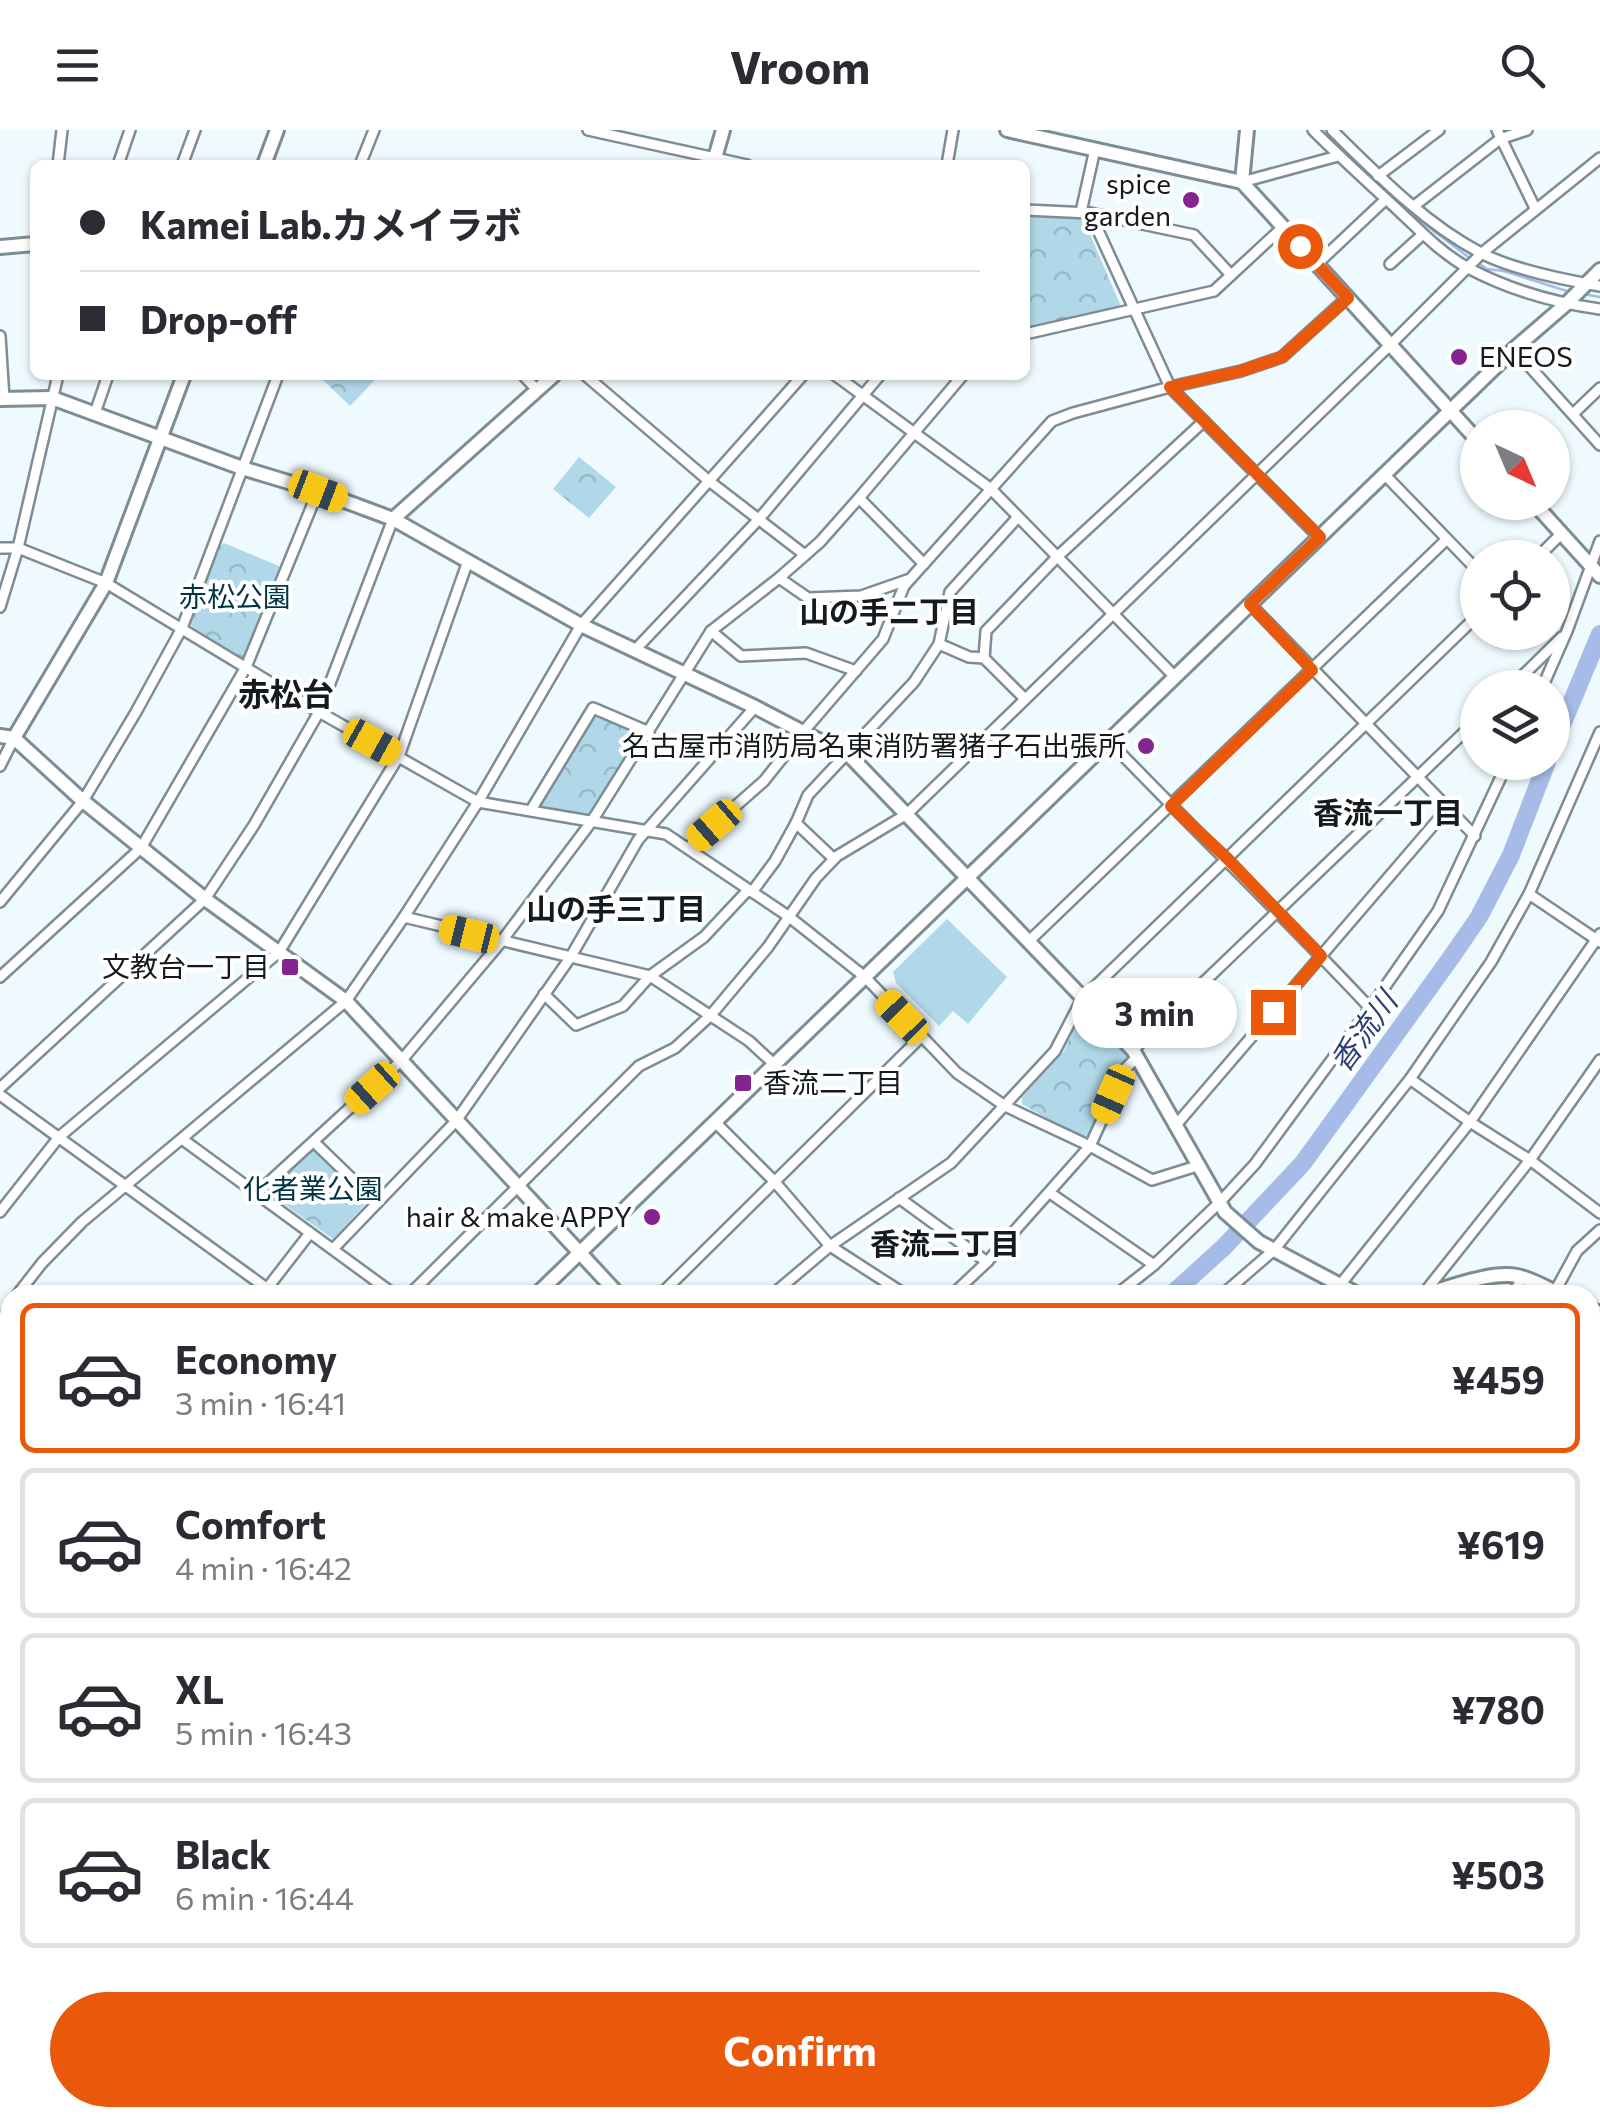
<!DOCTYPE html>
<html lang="en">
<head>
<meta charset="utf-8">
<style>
	body { margin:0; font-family:Commissioner,"Noto Sans JP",sans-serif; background:#f2f2f3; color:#2b2b33; height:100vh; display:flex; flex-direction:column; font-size:38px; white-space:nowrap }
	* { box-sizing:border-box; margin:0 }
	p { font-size:32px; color:#7c7c81 }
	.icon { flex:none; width:55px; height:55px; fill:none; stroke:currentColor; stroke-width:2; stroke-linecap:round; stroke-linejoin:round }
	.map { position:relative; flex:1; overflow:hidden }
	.panel { position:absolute; left:0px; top:1155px; width:1600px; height:842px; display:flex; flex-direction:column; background:#fff; border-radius:30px 30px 0 0; box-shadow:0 2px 8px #0004 }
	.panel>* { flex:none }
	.guide { position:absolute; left:30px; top:30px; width:1000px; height:220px; border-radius:15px; box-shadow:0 2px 8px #0004; display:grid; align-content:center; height:220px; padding:0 50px; background:#fff }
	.needle { width:65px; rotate:136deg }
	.buttons { position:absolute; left:1460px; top:280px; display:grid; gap:20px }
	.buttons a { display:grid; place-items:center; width:110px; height:110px; border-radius:50%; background:#fff; box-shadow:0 2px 8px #0004; font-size:50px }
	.end { position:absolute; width:45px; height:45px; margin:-22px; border:12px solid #ea580c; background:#fff; box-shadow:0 0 0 5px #fff }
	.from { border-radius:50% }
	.bubble { position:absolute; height:70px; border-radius:35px; background:#fff; box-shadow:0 2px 8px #0004; font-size:32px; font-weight:700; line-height:70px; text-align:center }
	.car { position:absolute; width:30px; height:60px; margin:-30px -15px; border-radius:12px; box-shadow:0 0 8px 2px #0007; background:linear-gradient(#f5c518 24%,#345 0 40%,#f5c518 0 76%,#345 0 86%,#f5c518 0) }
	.guide b { display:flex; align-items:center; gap:35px; height:95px; font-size:38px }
	.guide b+b { border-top:2px solid #e1e1e2 }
	.guide i { width:25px; height:25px; background:#2b2b33 }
	ul { padding:18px 0 0; list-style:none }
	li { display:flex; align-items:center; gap:30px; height:150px; margin:0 20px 15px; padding:0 30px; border:5px solid #e1e1e2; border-radius:15px }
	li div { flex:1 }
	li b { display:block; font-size:38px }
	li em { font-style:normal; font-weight:700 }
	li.selected { border-color:#ea580c }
	li>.icon { width:90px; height:90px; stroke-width:1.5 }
	.action { display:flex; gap:20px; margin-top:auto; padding:20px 50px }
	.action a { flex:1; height:115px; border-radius:60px; background:#ea580c; color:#fff; font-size:40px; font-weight:700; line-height:115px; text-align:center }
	header { display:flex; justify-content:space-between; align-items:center; height:130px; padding:0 50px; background:#fff; font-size:45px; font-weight:700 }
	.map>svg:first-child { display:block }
	.grass { fill:#b1d8e9 }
	.park { fill:url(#park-crowns) }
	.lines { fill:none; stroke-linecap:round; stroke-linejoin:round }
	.stream { stroke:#a6bbe7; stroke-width:2.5 }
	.river { stroke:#a6bbe7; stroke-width:18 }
	.highway-tunnel { stroke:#ced8dc; stroke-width:15; stroke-dasharray:15 8; stroke-linecap:butt }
	.street-casing { stroke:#7c8d94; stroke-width:14 }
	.secondary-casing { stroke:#7c8d94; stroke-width:18 }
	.highway-casing { stroke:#349fac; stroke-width:20 }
	.street { stroke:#fff; stroke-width:9 }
	.secondary { stroke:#fff; stroke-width:12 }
	.highway { stroke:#45e7f9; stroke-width:15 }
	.route { stroke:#ea580c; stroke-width:12 }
	.poi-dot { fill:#83248f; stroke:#fff; stroke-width:4 }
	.labels { text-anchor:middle; stroke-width:8; stroke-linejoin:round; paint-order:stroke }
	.poi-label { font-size:28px; fill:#141a1d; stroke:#fff; text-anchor:end }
	.park-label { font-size:28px; fill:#003444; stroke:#fff }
	.neighbourhood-label { font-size:30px; font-weight:bold; fill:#141a1d; stroke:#fff }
	.water-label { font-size:30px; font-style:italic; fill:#294176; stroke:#fff }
	.quarter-label { font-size:32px; font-weight:bold; fill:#141a1d; stroke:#fff }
</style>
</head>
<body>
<header><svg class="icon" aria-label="menu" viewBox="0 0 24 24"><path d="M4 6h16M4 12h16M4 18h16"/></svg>Vroom<svg class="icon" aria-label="search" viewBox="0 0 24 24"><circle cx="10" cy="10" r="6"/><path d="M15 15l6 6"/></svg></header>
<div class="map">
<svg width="1600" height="1996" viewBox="0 0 1600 1996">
	<defs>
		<pattern id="park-crowns" width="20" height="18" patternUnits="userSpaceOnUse" patternTransform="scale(2.5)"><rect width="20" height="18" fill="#b1d8e9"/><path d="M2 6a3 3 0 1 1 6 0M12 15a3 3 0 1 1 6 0" fill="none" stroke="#97b9c7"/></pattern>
	</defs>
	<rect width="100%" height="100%" fill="#effafe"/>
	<path class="grass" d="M947 789 1007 847 968 894 953 881 939 896 896 853 893 842Z"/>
	<g class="park">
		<path d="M1025 86 1083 88 1120 174 1116 181 1025 200Z"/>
		<path d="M318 245H368L374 251 350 276Z"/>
		<path d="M579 327 616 357 589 388 553 359Z"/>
		<path d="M224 413 279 436 281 441 247 527 242 529 193 497 189 493 220 416Z"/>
		<path d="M595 584 640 604 641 608 595 680 587 684 544 679 540 674 590 586Z"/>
		<path d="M1082 881 1089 883 1132 924 1121 936 1090 1002 1083 1009 1022 974V967L1064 921Z"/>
		<path d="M313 1019 368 1071 333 1109 267 1062V1057Z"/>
	</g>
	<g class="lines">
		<g class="stream">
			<path d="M1321 0 1337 17"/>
			<path d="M1354 33 1406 80 1471 129"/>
			<path d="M1478 133 1487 139 1504 141 1570 162"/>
			<path d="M1583 164 1600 167"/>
		</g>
		<g class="river">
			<path d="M1552 619 1600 504"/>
			<path d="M1171 1165 1224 1117 1303 1033 1450 829 1479 787 1511 725 1547 632"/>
			<path d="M491 1996 492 1988"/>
		</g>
		<g class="highway-tunnel">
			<path d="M0 1475 10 1483"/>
			<path d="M1218 1988 1239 1996"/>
		</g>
		<g class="street-casing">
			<g id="street">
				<path d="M588 0 747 35"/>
				<path d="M1313 0C1337 24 1361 46 1386 69 1413 93 1436 120 1468 138 1508 159 1555 173 1600 179"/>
				<path d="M1332 0C1377 44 1424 93 1481 123 1512 139 1565 150 1600 156"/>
				<path d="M1497 0 1535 78"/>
				<path d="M58 35 62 0"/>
				<path d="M118 35 130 0"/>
				<path d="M182 35 195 0"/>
				<path d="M360 35 374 0"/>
				<path d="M947 35 953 0"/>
				<path d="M1378 46 1439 0"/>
				<path d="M1242 52 1338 26"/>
				<path d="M1414 76 1500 9 1527 0"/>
				<path d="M1025 80 1090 83 1194 105 1231 145"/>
				<path d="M1081 82 1095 19"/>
				<path d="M1090 83 1170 257 1319 407"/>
				<path d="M1317 134 1386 69"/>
				<path d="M1390 134 1422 105"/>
				<path d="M1025 204 1214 161 1283 97"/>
				<path d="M0 206 4 269"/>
				<path d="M1514 219 1600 315"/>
				<path d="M523 245 537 260"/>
				<path d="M585 245 709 351 805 425"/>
				<path d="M835 245 991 359 1175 547"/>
				<path d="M95 283 108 245"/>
				<path d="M1573 284 1600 258"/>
				<path d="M1386 346 1478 441"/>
				<path d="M859 368 924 434"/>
				<path d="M0 418H18L106 453 319 582 478 672 666 704 788 786 865 847 957 943 1005 976 1090 1016 1152 1050 1197 1036"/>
				<path d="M1537 428 1561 404"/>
				<path d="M779 448 808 468 861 466 907 450"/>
				<path d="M1250 474 1475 706"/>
				<path d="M0 477 18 418 58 245"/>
				<path d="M711 501 741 526 806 523 856 541"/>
				<path d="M939 514 969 527 984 528 1025 569"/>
				<path d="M635 520 759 389 880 245"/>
				<path d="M984 528 986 501 1057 427 1204 291"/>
				<path d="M1510 558 1562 507"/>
				<path d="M1542 558 1567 501 1600 411"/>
				<path d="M1109 611C1195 701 1285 787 1370 878"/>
				<path d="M0 636 14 608"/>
				<path d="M531 680 593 578 649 602"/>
				<path d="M796 693 834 729"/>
				<path d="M689 717 764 651 803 602 883 509 904 456 1052 291 1073 283 1170 257 1241 241 1282 227 1347 168"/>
				<path d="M752 762 775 731 796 693 808 665 914 552 939 514 950 462 1018 387"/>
				<path d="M1529 764 1600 812"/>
				<path d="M0 772 83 671 136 582 182 498 278 245"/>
				<path d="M404 787 650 846 749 911 775 935"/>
				<path d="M1028 812 1446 410"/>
				<path d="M0 847 141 718 246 537 318 361"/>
				<path d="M544 864 576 895 623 876 650 846 704 807 748 760"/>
				<path d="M1133 920 1478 589"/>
				<path d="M1410 949 1470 992 1530 1030 1600 1083"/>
				<path d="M0 958 205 769 254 695 319 582 393 389"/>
				<path d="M0 965 276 1165"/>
				<path d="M715 992 774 1051 830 1116 906 1165"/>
				<path d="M1176 995 1448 678"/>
				<path d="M182 1009 395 1165"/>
				<path d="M314 1012 377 1073"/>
				<path d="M1050 1063 1154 1135"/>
				<path d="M256 1064 401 931 501 812 592 691 711 501 779 448 820 412 859 368 963 245"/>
				<path d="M899 1068 987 1132"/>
				<path d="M0 1082 59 1007 279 822 399 626 468 431"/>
				<path d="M333 1119 456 991 570 828 638 710 755 577"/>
				<path d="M1424 1163 1530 1030 1600 930"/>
				<path d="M17 1165 42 1133 82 1092 346 871 404 787 478 672 581 495 803 245"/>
				<path d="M262 1165 310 1103"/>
				<path d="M409 1165 639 936 675 918 711 885 768 817 816 748 837 726 907 684 1390 215 1482 123 1600 28"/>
				<path d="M660 1165 921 907"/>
				<path d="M772 1165 830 1116 951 1033 1055 921 1082 869 1478 485"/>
				<path d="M952 1165 987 1132 1090 1016 1125 939 1137 927"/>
				<path d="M1116 1165 1154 1135 1219 1073 1255 1034 1370 878 1438 781 1508 632"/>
				<path d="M1222 1165 1274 1120 1410 949 1491 832 1529 764 1600 602"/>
				<path d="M1328 1165 1340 1155 1470 992 1600 804"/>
				<path d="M1512 1165 1523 1147"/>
				<path d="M1553 1165 1577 1121 1600 1100"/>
				<path d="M0 1194 10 1176"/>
				<path d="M0 1205 10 1212"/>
				<path d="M1590 1288 1600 1277"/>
				<path d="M0 1314 10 1323"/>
				<path d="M1590 1370 1600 1377"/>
				<path d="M1590 1409 1600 1394"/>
				<path d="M0 1431 10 1441"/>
				<path d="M0 1506 10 1514"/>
				<path d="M1590 1571 1600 1543"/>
				<path d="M0 1642 10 1619"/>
				<path d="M1590 1721 1600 1698"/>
				<path d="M0 1793 10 1797"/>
				<path d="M1590 1813 1600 1817"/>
				<path d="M0 1867 10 1844"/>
				<path d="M1590 1898 1600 1874"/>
				<path d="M427 1988 446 1996"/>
				<path d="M679 1988 691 1996"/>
				<path d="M724 1988 731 1996"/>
				<path d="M1308 1988 1331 1996"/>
				<path d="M134 1996 138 1988"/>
				<path d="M223 1996 226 1988"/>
				<path d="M456 1996V1988"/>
				<path d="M528 1996 529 1988"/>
				<path d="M584 1996 594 1988"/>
				<path d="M713 1996 722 1988"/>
				<path d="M846 1996 852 1988"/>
				<path d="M1418 1996 1421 1988"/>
				<path d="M1470 1996 1474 1988"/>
				<path d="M1540 1996 1542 1991 1556 1996"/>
			</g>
		</g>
		<g class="secondary-casing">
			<g id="secondary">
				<path d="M1007 0 1242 52"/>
				<path d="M1247 0 1242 52 1478 311"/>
				<path d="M264 35 277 0"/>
				<path d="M713 35 723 0"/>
				<path d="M0 117 35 114"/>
				<path d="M0 269 52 268 242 338 318 361 393 389 581 495 755 577 851 627 1133 920 1225 1082 1259 1112 1359 1165"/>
				<path d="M1533 372 1600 446"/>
				<path d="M393 389 554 245"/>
				<path d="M0 606 14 608 83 671 205 769 346 871 619 1165"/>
				<path d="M14 608 106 453 184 245"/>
				<path d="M536 1165 1514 219 1565 175 1600 140"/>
				<path d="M1422 1165C1448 1158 1490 1141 1517 1146 1532 1149 1547 1158 1561 1165"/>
				<path d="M1590 1179 1600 1183"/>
				<path d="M1590 1278 1600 1267"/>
				<path d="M1590 1304 1600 1291"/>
				<path d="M0 1982 17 1996"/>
				<path d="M43 1996 47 1988"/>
				<path d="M1306 1996 1310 1988"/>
			</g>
		</g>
		<g class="highway-casing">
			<g id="highway">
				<path d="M0 1454 10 1462"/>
				<path d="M0 1489 10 1497"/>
				<path d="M1184 1988 1206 1996"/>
				<path d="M1257 1988 1279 1996"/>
				<path d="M910 1996 918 1988"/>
				<path d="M928 1996 936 1988"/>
			</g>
		</g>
		<use href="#street" class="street"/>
		<use href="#secondary" class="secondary"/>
		<use href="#highway" class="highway"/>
	</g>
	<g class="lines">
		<path class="route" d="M1273 882 1321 826 1227 728 1171 676 1312 540 1250 474 1320 407 1170 257 1241 241 1282 227 1348 168 1300 116"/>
	</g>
	<g class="poi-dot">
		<circle cx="1191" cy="70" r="10"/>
		<circle cx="1459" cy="227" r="10"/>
		<circle cx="1146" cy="616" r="10"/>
		<rect x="280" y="827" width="20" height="20" rx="5"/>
		<rect x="733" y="943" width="20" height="20" rx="5"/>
		<circle cx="652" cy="1087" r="10"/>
	</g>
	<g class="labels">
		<g class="poi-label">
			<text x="1171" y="64">spice<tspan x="1171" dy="32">garden</tspan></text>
			<text x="1479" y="237" text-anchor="start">ENEOS</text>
			<text x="1126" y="626">名古屋市消防局名東消防署猪子石出張所</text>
			<text x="270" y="847">文教台一丁目</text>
			<text x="763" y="963" text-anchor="start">香流二丁目</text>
			<text x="632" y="1097">hair &amp; make APPY</text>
		</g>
		<g class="park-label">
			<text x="235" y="477">赤松公園</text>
			<text x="313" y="1069">化者業公園</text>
		</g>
		<g class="neighbourhood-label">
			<text x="889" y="493">山の手二丁目</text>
			<text x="1388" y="694">香流一丁目</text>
			<text x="616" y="790">山の手三丁目</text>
			<text x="945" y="1125">香流二丁目</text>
		</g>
		<g class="water-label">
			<text transform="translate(1364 902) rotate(-54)" y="10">香流川</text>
		</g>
		<g class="quarter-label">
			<text x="286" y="576">赤松台</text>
		</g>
	</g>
</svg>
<div class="buttons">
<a><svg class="needle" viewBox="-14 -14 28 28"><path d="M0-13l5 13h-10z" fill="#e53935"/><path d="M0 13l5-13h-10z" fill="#7c7c81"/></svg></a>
<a><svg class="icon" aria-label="locate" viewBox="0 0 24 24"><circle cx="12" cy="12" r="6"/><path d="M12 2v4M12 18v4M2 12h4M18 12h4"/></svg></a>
<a><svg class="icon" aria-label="layers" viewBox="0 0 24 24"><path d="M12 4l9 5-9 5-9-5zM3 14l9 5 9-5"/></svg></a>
</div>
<i class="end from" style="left:1300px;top:116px"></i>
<i class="end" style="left:1273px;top:882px"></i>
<div class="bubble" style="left:1072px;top:848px;width:165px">3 min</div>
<i class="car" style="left:318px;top:361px;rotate:111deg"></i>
<i class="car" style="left:372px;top:612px;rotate:119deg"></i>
<i class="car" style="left:714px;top:695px;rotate:229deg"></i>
<i class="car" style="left:469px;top:804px;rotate:284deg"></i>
<i class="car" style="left:902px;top:887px;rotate:316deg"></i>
<i class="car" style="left:372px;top:958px;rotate:228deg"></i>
<i class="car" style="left:1113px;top:964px;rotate:204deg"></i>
<div class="guide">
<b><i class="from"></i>Kamei Lab.カメイラボ</b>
<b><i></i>Drop-off</b>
</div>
<section class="panel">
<ul>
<li class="selected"><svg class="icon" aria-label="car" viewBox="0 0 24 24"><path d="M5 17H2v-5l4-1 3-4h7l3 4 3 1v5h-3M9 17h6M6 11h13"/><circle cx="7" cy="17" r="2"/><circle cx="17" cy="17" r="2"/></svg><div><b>Economy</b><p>3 min · 16:41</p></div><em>¥459</em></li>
<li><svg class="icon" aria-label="car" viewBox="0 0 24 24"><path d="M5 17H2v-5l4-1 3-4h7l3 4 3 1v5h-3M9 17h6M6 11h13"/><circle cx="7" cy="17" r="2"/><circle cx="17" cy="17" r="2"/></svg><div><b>Comfort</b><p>4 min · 16:42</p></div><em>¥619</em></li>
<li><svg class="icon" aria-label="car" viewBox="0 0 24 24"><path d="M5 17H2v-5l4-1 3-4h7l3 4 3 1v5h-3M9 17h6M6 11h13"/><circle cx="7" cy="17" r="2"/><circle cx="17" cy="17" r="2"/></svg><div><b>XL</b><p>5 min · 16:43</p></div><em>¥780</em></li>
<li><svg class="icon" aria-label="car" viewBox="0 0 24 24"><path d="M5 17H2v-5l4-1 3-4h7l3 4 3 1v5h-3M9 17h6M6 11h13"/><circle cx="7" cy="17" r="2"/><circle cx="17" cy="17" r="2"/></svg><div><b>Black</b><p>6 min · 16:44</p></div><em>¥503</em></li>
</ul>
<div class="action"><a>Confirm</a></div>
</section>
</div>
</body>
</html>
